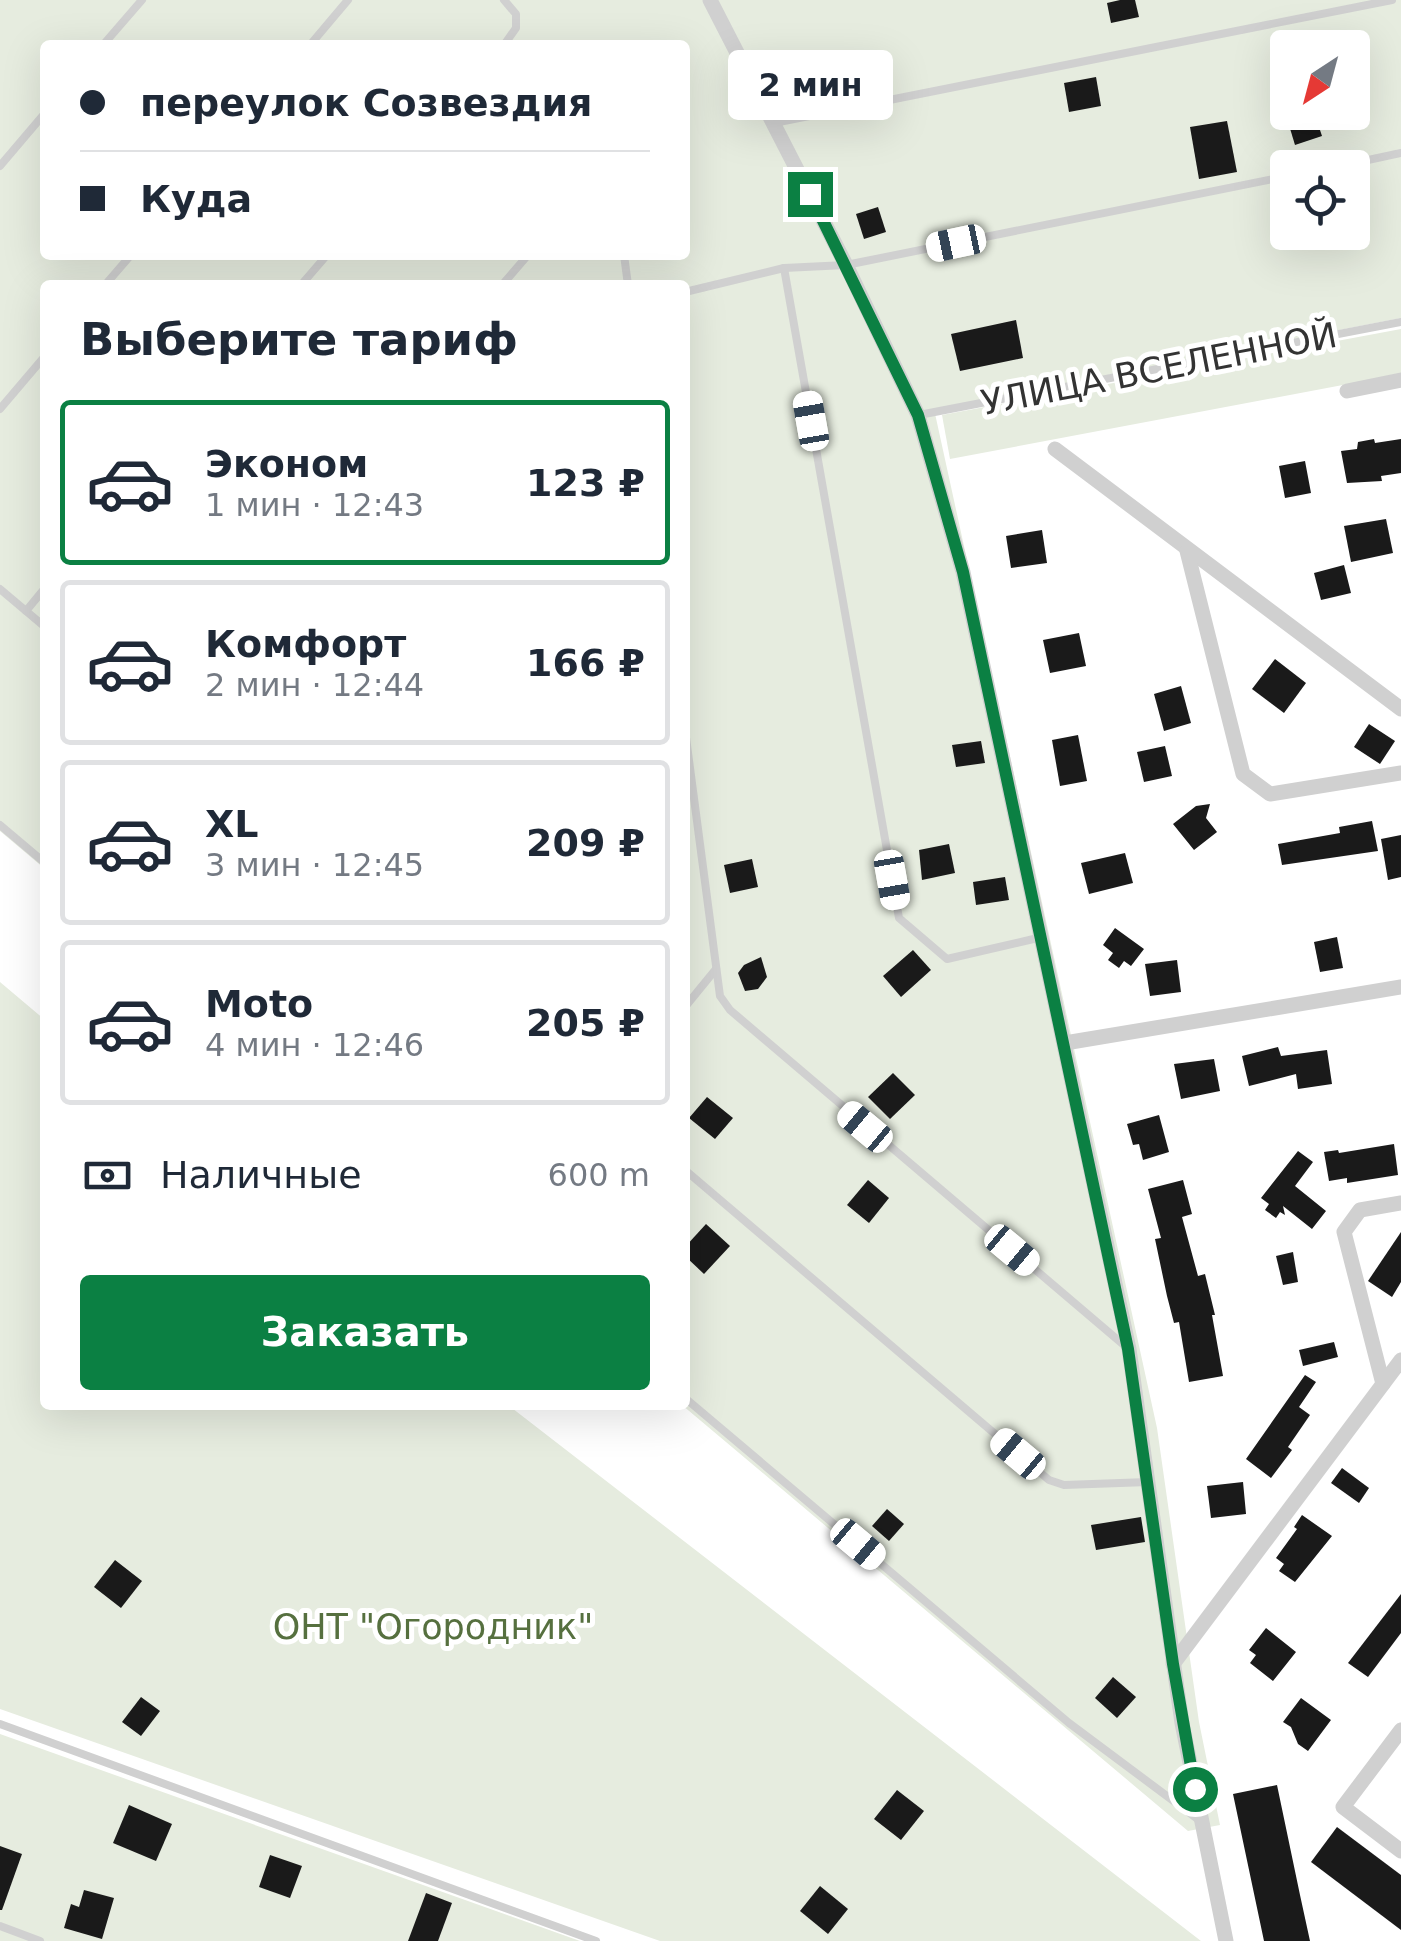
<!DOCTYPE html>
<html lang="ru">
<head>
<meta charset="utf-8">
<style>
	body { margin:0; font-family:"DejaVu Sans",sans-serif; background:#f2f2f3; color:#1f2937; height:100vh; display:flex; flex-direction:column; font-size:38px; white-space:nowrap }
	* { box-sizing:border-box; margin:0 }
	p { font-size:32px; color:#747a83 }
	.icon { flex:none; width:55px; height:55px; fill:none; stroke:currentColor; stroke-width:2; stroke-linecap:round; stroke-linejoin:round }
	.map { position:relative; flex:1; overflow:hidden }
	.side { position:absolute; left:40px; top:280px; width:650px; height:1130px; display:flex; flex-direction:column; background:#fff; border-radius:10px; box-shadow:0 10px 40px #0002 }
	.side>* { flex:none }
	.guide { position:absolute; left:40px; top:40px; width:650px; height:220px; border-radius:10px; box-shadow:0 10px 40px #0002; display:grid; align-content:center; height:220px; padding:0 40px; background:#fff }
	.needle { width:65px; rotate:216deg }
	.buttons { position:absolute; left:1270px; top:30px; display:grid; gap:20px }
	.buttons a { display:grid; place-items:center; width:100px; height:100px; border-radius:10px; background:#fff; box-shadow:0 10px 40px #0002; font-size:50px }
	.end { position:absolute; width:45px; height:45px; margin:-22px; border:12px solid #0b8043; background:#fff; box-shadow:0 0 0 5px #fff }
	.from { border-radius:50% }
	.bubble { position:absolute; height:70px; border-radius:10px; background:#fff; box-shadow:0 10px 40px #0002; font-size:32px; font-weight:800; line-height:70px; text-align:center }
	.car { position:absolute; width:30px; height:60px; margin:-30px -15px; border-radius:12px; box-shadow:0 0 8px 2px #0007; background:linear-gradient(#fff 24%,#345 0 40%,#fff 0 76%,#345 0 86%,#fff 0) }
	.guide b { display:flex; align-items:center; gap:35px; height:95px; font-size:38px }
	.guide b+b { border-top:2px solid #e0e1e3 }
	.guide i { width:25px; height:25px; background:#1f2937 }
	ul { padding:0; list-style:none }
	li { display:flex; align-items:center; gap:30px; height:165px; margin:0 20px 15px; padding:0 20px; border:5px solid #e0e1e3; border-radius:10px }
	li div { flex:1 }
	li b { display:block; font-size:38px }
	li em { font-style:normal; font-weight:800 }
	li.active { border-color:#0b8043 }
	li>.icon { width:90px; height:90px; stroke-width:1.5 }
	h2 { padding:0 40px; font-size:45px; line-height:120px }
	.pay { display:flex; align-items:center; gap:25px; height:110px; padding:0 40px; font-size:38px }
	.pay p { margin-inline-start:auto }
	.action { display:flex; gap:20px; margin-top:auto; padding:20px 40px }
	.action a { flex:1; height:115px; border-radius:10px; background:#0b8043; color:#fff; font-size:40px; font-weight:800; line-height:115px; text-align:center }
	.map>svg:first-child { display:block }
	.green { fill:#e6ecdf; fill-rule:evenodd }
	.building { fill:#1a1a1a }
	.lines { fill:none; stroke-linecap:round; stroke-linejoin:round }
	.service { stroke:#d0d0d0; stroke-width:8 }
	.minor { stroke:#d0d0d0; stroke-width:15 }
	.route { stroke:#0b8043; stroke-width:12 }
	.labels { text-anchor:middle; stroke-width:10; stroke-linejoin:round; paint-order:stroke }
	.street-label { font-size:35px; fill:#333; stroke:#fff }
	.park-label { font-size:35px; fill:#56703f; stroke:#fff }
</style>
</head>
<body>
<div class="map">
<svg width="1401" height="1941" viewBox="0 0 1401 1941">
	<rect width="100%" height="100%" fill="#fff"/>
	<g class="green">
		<path d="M0 0H1401V318L934 409 1157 1428 1199 1722 1220 1825 1188 1831 682 1405H685V285H45V869L0 831ZM45 45H685V255H45ZM1288 48H1352V112H1288ZM1288 168H1352V232H1288Z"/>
		<path d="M1401 329V374L950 459 942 415Z"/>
		<path d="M0 982 45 1020V1405H508L1201 1941H660L0 1709Z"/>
		<path d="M0 1734 580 1941H0Z"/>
	</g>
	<g class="building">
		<path d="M1120 0H1135L1139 17 1111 23 1107 3Z"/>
		<path d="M801 63 808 84 780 94 773 72Z"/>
		<path d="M1096 77 1101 106 1069 112 1064 83Z"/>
		<path d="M1285 112H1314L1322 136 1295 145Z"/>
		<path d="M1227 121 1237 172 1199 179 1190 127Z"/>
		<path d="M878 207 886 232 864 239 856 214Z"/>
		<path d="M1016 320 1023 358 960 371 951 334Z"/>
		<path d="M1374 439 1375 443 1401 439V473L1381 476 1382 481 1347 483 1341 451 1357 449 1358 442Z"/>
		<path d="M1305 461 1311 493 1285 498 1279 466Z"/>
		<path d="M1386 519 1393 553 1351 562 1344 526Z"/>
		<path d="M1042 530 1047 563 1011 568 1006 536Z"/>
		<path d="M1344 565 1351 593 1321 600 1314 573Z"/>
		<path d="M1079 633 1086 666 1050 673 1043 640Z"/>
		<path d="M1275 659 1306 683 1284 713 1252 689Z"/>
		<path d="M1181 686 1191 723 1164 731 1154 694Z"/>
		<path d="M1369 724 1395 741 1380 764 1354 747Z"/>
		<path d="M1078 735 1087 781 1060 786 1052 740Z"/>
		<path d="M981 741 985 763 956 767 952 745Z"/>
		<path d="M1165 746 1172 776 1144 782 1137 752Z"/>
		<path d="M1210 804 1206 818 1217 832 1194 850 1173 824 1196 806Z"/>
		<path d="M1372 821 1378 851 1282 865 1278 844 1340 833 1339 827Z"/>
		<path d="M1401 835V877L1388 880 1381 839Z"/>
		<path d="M949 844 955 873 922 880 919 850Z"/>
		<path d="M1125 853 1133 883 1089 894 1081 863Z"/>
		<path d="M752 859 758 887 730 893 724 865Z"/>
		<path d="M1005 877 1009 900 976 905 973 882Z"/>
		<path d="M1115 928 1144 949 1131 966 1124 961 1119 968 1108 960 1113 953 1103 945Z"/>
		<path d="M1337 937 1343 968 1320 972 1314 942Z"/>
		<path d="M913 950 931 970 901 997 883 976Z"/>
		<path d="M761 957 767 977 758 989 745 991 738 973 744 965Z"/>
		<path d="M1177 960 1181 992 1150 996 1145 964Z"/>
		<path d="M1278 1047 1281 1056 1327 1050 1332 1084 1298 1089 1296 1074 1249 1086 1242 1056Z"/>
		<path d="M1214 1059 1220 1091 1181 1099 1174 1064Z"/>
		<path d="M893 1073 915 1095 890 1119 868 1097Z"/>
		<path d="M707 1097 733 1118 715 1139 689 1118Z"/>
		<path d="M1159 1115 1169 1152 1143 1160 1139 1144 1133 1145 1127 1124Z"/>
		<path d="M1394 1144 1398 1175 1347 1183V1178L1329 1181 1324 1152 1338 1150 1339 1153Z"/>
		<path d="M1298 1151 1313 1162 1295 1186 1326 1211 1312 1229 1283 1206 1285 1215 1280 1212 1276 1218 1265 1210 1269 1204 1261 1198Z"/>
		<path d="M868 1180 889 1198 869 1223 847 1205Z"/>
		<path d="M1183 1180 1192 1214 1182 1217 1198 1276 1205 1274 1215 1315H1212L1223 1376 1189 1382 1179 1322 1174 1323 1167 1296 1155 1239 1161 1238 1148 1189Z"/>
		<path d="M706 1224 730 1246 704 1274 685 1256V1247Z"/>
		<path d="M1401 1232V1282L1392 1297 1368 1281Z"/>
		<path d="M1293 1252 1298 1282 1283 1285 1276 1256Z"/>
		<path d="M1334 1342 1338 1357 1303 1366 1299 1350Z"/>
		<path d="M1305 1375 1316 1382 1299 1407 1310 1415 1288 1447 1292 1450 1271 1478 1246 1459Z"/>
		<path d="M1342 1468 1369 1488 1359 1503 1331 1483Z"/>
		<path d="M1243 1482 1246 1514 1211 1518 1207 1486Z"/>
		<path d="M887 1509 904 1524 889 1541 872 1526Z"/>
		<path d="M1302 1515 1332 1536 1295 1582 1279 1571 1284 1564 1276 1558 1297 1529 1294 1527Z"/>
		<path d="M1141 1517 1145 1542 1096 1550 1091 1525Z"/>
		<path d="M115 1560 142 1581 121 1608 94 1587Z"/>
		<path d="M1401 1594V1633L1368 1677 1348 1663Z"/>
		<path d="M1266 1628 1296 1652 1273 1681 1250 1663 1256 1655 1249 1650Z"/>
		<path d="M1113 1677 1136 1697 1117 1718 1095 1698Z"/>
		<path d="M141 1697 160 1711 141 1736 122 1722Z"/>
		<path d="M1301 1698 1331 1720 1308 1751 1298 1744 1291 1727 1283 1722Z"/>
		<path d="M1277 1785 1300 1895 1310 1941H1264L1233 1794Z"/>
		<path d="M897 1790 924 1811 901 1840 874 1819Z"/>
		<path d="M129 1805 172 1824 156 1861 113 1843Z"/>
		<path d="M1337 1827 1401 1875V1930L1311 1862Z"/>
		<path d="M0 1846 22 1854 2 1910H0Z"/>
		<path d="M270 1855 302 1866 290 1898 259 1887Z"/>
		<path d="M820 1886 848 1909 828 1934 800 1911Z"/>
		<path d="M84 1890 114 1898 102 1939 64 1928 71 1904 79 1907Z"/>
		<path d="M426 1893 452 1903 438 1941H408Z"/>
	</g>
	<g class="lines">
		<g class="service">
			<path d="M103 45 142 0"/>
			<path d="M310 45 348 0"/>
			<path d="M504 45 516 28V14L504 0"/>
			<path d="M774 123 1392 0"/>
			<path d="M0 166 45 113"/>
			<path d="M1331 168 1401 153"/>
			<path d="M624 255 628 285"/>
			<path d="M784 268 899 918 947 959 1042 937"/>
			<path d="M105 285 131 255"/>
			<path d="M301 285 327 255"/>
			<path d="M502 285 528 255"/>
			<path d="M685 292 784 268 846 265 1288 176"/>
			<path d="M0 409 45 356"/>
			<path d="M919 415 1401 322"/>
			<path d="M0 589 45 627"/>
			<path d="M26 611 45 588"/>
			<path d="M685 730 720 996 730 1010 1125 1346"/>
			<path d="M0 825 45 863"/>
			<path d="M685 1007 716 969"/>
			<path d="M685 1170 1049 1480 1064 1485 1148 1482"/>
			<path d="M685 1398 1069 1723 1199 1820"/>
			<path d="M0 1724 596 1941"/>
			<path d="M0 1926 40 1941"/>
		</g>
		<g class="minor">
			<path d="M710 0 846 265 918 415 963 572 1129 1349 1182 1723 1226 1941"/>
			<path d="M1347 391 1401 380"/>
			<path d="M1055 449 1401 709"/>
			<path d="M1187 551 1243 774 1270 794 1401 773"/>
			<path d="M1065 1043 1401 987"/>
			<path d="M1383 1384 1344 1232 1360 1210 1401 1203"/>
			<path d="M1173 1664 1401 1360"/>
			<path d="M1401 1730 1343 1807 1401 1851"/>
		</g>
	</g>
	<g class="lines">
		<path class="route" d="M810 194 918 415 963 572 1128 1349 1173 1664 1195 1789"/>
	</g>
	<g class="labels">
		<g class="street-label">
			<text transform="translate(1159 369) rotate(-11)" y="12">УЛИЦА ВСЕЛЕННОЙ</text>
		</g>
		<g class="park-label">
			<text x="433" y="1639">ОНТ "Огородник"</text>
		</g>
	</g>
</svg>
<div class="buttons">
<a><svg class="needle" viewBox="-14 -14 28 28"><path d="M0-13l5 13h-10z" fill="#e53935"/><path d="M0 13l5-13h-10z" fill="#747a83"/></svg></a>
<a><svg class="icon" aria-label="locate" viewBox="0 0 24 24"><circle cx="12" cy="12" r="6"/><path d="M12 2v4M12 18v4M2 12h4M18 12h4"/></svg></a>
</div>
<i class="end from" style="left:1195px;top:1789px"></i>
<i class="end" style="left:810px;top:194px"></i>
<div class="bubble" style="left:728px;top:50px;width:165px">2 мин</div>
<i class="car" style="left:956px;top:243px;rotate:258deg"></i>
<i class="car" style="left:811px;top:421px;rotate:350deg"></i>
<i class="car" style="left:892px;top:880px;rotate:170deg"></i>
<i class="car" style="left:865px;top:1127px;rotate:310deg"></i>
<i class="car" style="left:1012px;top:1250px;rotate:130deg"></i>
<i class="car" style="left:1018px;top:1454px;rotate:310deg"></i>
<i class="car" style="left:858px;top:1544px;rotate:130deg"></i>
<div class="guide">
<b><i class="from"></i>переулок Созвездия</b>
<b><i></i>Куда</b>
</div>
<section class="side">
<h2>Выберите тариф</h2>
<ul>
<li class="active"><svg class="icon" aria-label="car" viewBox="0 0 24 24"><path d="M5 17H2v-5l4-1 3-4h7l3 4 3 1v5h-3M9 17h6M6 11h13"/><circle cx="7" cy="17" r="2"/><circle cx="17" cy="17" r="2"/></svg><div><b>Эконом</b><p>1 мин · 12:43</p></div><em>123 ₽</em></li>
<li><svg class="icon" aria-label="car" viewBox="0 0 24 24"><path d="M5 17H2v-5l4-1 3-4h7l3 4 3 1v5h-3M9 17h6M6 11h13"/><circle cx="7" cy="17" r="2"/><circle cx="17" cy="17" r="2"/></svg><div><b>Комфорт</b><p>2 мин · 12:44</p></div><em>166 ₽</em></li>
<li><svg class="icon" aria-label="car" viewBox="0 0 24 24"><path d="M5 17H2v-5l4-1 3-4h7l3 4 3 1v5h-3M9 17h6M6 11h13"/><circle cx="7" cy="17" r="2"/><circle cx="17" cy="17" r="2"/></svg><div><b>XL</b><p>3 мин · 12:45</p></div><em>209 ₽</em></li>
<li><svg class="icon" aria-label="car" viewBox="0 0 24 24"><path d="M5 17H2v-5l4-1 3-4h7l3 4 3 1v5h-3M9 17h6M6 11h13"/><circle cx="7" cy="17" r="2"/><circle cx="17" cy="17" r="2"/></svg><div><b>Moto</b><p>4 мин · 12:46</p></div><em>205 ₽</em></li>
</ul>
<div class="pay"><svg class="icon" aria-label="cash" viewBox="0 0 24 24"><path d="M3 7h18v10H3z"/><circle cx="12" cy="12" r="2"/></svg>Наличные<p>600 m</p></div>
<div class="action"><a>Заказать</a></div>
</section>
</div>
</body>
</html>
